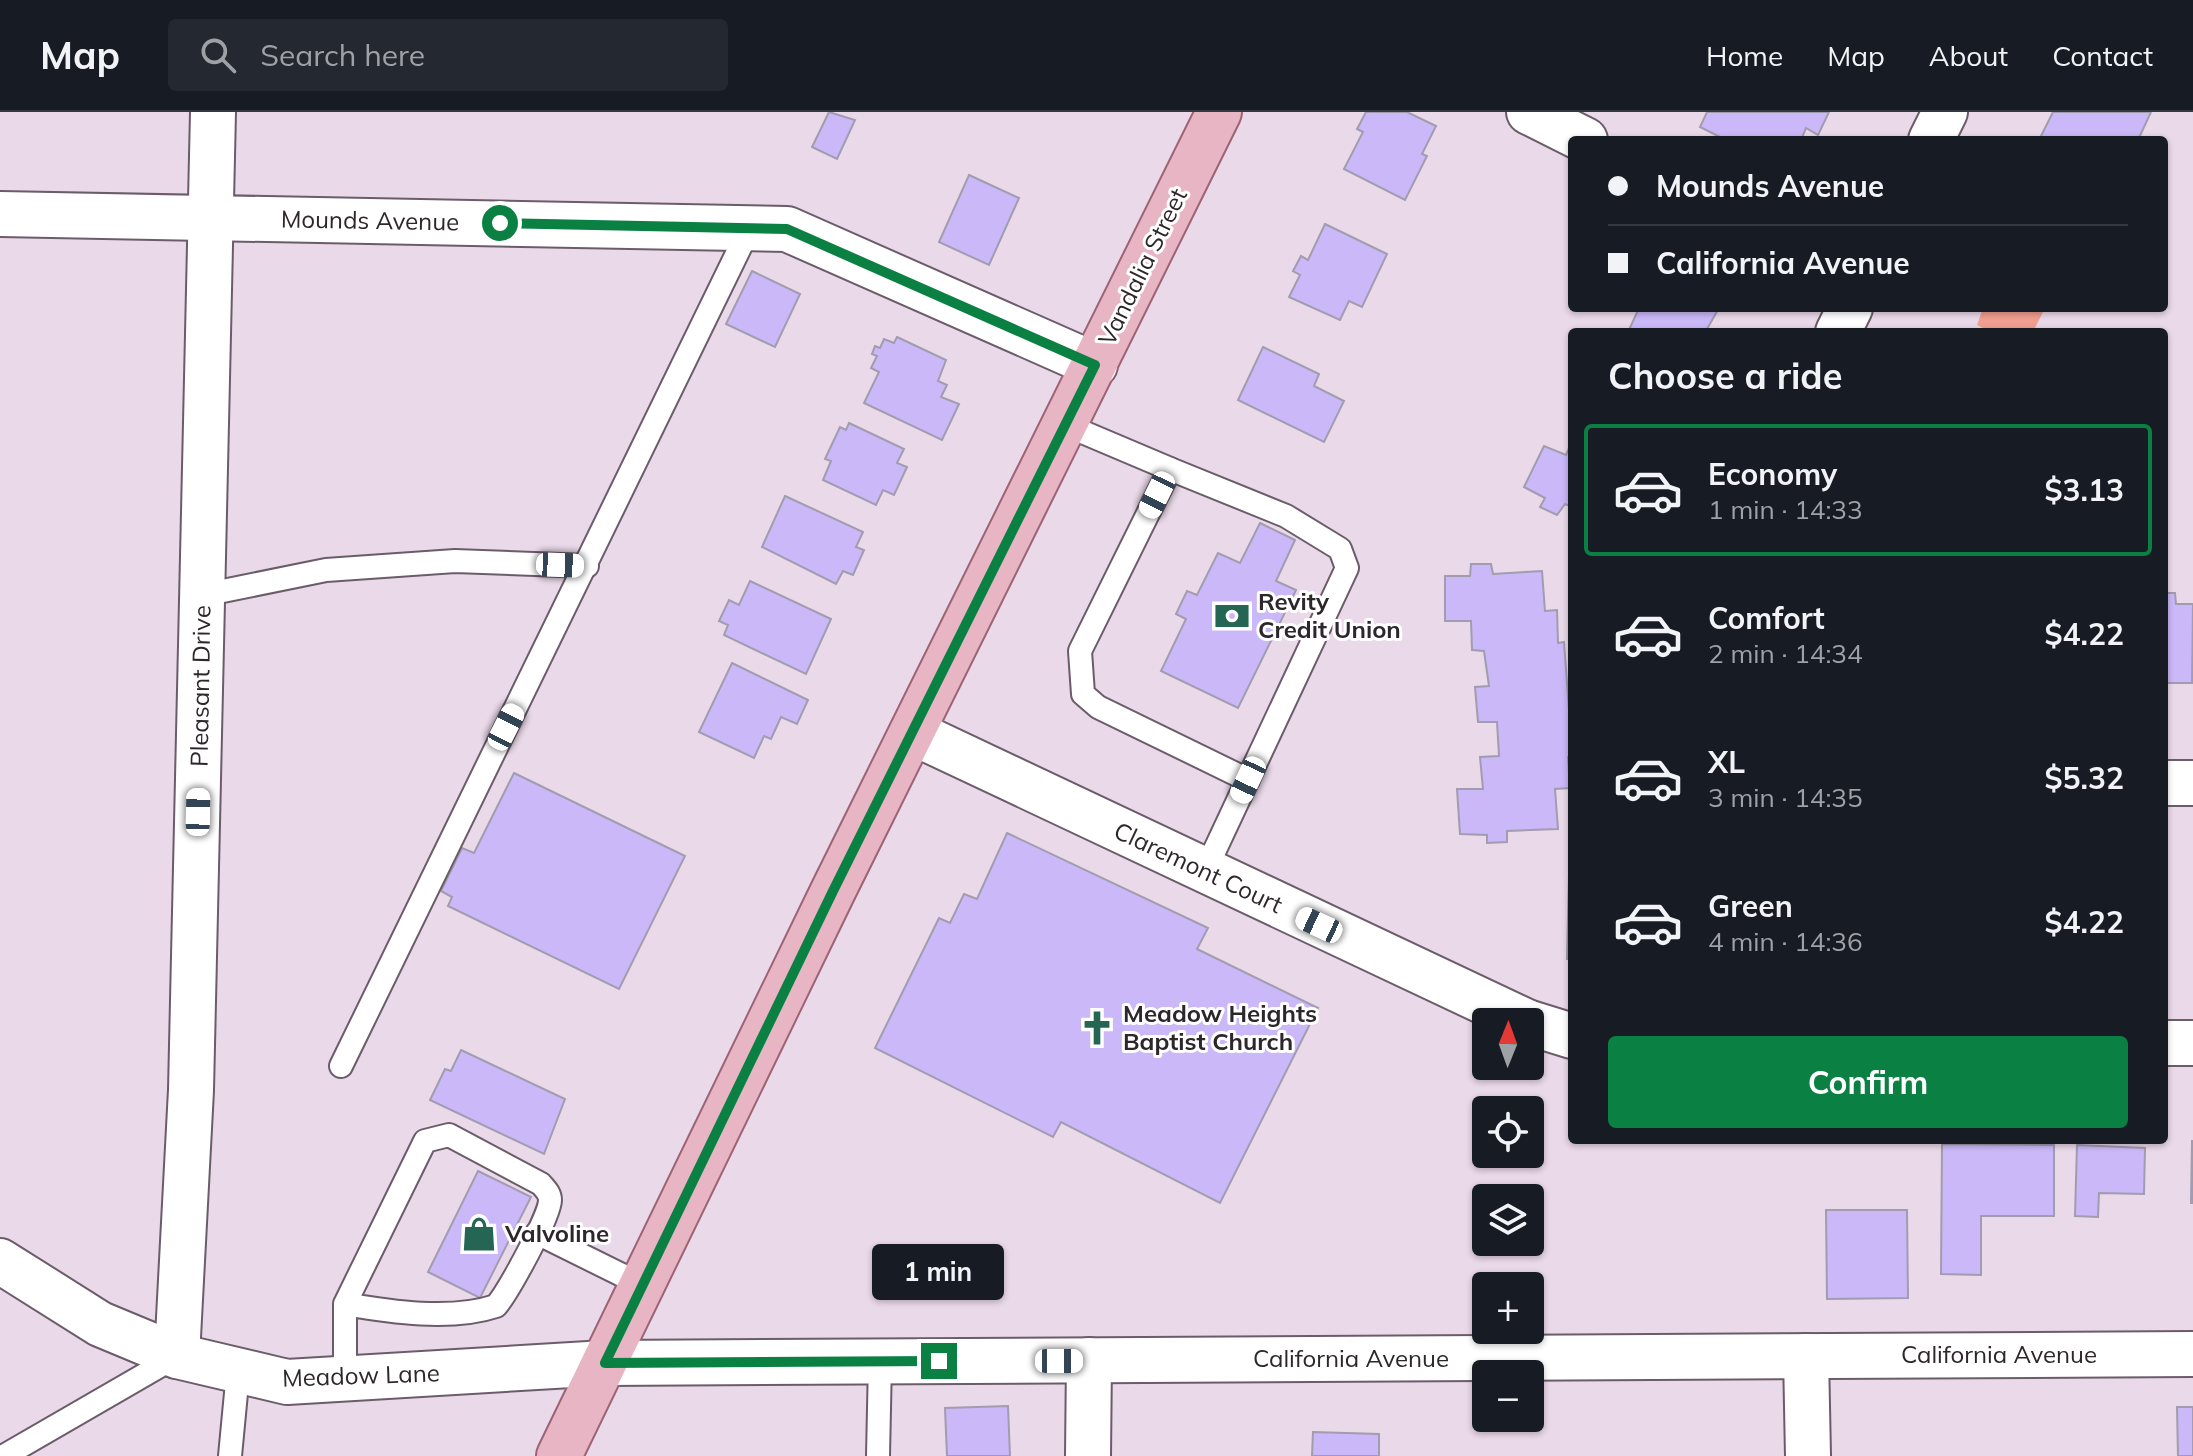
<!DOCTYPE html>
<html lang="en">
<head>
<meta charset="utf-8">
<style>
	body { margin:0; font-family:Mulish,sans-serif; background:#242831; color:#f1f3f6; height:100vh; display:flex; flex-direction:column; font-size:30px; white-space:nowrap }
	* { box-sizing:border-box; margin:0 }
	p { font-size:26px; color:#9ea1a6 }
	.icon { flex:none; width:44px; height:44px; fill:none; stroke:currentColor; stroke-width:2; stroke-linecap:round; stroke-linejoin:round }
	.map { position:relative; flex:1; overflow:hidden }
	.sheet { position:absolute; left:1568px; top:216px; width:600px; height:816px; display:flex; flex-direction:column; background:#171b24; border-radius:8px; box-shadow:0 2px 6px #0004 }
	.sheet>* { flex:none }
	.guide { position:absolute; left:1568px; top:24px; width:600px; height:176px; border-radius:8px; box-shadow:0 2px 6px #0004; display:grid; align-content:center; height:176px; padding:0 40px; background:#171b24 }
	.needle { width:52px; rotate:1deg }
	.controls { position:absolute; left:1472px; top:896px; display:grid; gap:16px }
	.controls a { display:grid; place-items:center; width:72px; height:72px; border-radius:8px; background:#171b24; box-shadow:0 2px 6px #0004; font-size:40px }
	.end { position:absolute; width:36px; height:36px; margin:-18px; border:10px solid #0b8043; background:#fff; box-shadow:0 0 0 4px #fff }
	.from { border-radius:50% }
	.bubble { position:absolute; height:56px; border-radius:8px; background:#171b24; box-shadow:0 2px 6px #0004; font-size:26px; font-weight:700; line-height:56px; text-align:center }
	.car { position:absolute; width:24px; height:48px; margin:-24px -12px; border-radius:10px; box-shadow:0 0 6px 2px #0007; background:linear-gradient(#fff 24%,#345 0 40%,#fff 0 76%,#345 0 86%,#fff 0) }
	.guide b { display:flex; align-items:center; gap:28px; height:76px; font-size:30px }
	.guide b+b { border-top:2px solid #363941 }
	.guide i { width:20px; height:20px; background:#f1f3f6 }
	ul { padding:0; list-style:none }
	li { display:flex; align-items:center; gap:24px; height:132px; margin:0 16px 12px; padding:0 24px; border:4px solid transparent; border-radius:8px }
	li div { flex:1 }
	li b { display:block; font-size:30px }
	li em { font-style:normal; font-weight:700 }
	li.active { border-color:#0b8043 }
	li>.icon { width:72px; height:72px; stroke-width:1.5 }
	h2 { padding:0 40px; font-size:36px; line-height:96px }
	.action { display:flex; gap:16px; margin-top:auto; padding:16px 40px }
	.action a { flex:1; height:92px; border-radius:8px; background:#0b8043; color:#fff; font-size:32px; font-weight:700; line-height:92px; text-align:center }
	header { display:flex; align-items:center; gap:48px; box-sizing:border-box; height:112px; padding:0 40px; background:#171b24; border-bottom:2px solid #363941 }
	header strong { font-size:38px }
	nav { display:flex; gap:44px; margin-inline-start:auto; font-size:28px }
	.search { width:560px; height:72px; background:#242831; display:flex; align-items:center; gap:20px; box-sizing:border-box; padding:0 28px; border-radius:8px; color:#9ea1a6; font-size:30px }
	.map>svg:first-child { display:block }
	.green { fill:#f29f8f }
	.building { fill:#cab8f8; stroke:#a19caf; stroke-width:2 }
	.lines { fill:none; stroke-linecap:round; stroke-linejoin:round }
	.service-casing { stroke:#6b5c6a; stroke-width:26 }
	.minor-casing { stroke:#6b5c6a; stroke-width:48 }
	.primary-casing { stroke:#9c6375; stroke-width:48 }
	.service { stroke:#fff; stroke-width:22 }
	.minor { stroke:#fff; stroke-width:44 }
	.primary { stroke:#e8b5c4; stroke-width:44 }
	.route { stroke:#0b8043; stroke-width:10 }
	.labels { text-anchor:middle; stroke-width:6; stroke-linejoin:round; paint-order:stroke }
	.street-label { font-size:24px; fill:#2d272c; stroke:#fff }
	.poi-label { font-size:24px; font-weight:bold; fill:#2d272c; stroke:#fff; text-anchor:start }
</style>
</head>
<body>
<header>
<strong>Map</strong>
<div class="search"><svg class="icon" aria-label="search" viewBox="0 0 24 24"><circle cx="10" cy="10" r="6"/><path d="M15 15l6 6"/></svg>Search here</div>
<nav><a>Home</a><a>Map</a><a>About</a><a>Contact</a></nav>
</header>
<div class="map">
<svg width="2193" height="1344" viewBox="0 0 2193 1344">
	<rect width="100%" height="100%" fill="#ead9e9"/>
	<path class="green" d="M1983 196H2045L2033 220H1991L1977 213Z"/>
	<g class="building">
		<path d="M829 0 855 8 837 47 812 35Z"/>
		<path d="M1366 0H1407L1436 14 1422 42 1427 44 1405 88 1344 57 1363 20 1357 17Z"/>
		<path d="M1707 0H1829L1818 23 1806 16 1801 28H1718L1720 25 1700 15Z"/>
		<path d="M2053 0H2151L2138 28H2039Z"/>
		<path d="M969 63 1019 86 989 153 939 130Z"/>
		<path d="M1325 112 1387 142 1362 195 1349 189 1340 208 1289 185 1300 163 1293 159 1301 144 1308 148Z"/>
		<path d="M752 159 800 182 775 235 726 212Z"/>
		<path d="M1639 196H1719L1707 217 1713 220H1628Z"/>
		<path d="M897 225 946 248 938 269 947 273 941 285 959 292 942 328 864 291 879 260 871 256 877 244 872 242 875 234 880 236 884 227 894 231Z"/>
		<path d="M1263 235 1319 262 1314 274 1344 289 1324 330 1238 288Z"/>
		<path d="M849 311 904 337 897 351 907 355 894 383 883 378 876 393 823 368 831 349 825 347 840 315 846 318Z"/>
		<path d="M1572 329V395L1565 392 1557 403 1540 395 1545 386 1524 375 1544 334 1566 343Z"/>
		<path d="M785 384 863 420 856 435 864 438 853 463 843 459 836 472 762 435Z"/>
		<path d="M1260 411 1295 428 1276 469 1296 478 1238 596 1161 559 1186 507 1176 502 1187 479 1197 483 1218 441 1240 451Z"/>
		<path d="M1471 452H1491L1493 462 1542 459 1545 499 1557 498 1558 531 1564 530 1572 638V645H1568L1570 676 1555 677 1558 717 1507 719V730L1487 731V723L1460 722 1457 677H1483L1480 645 1499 644 1497 610H1478L1475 575 1489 574 1484 539 1472 538 1471 509H1445V464H1470Z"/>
		<path d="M750 469 831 507 806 562 724 523 728 513 719 509 729 488 739 493Z"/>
		<path d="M2164 481H2175L2176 492H2193L2192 571H2164Z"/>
		<path d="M732 551 808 588 797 612 781 605 771 627 764 624 754 646 699 620Z"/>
		<path d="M514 661 685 744 619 877 448 794 452 785 441 779 462 736 474 741Z"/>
		<path d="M1007 721 1208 816 1197 837 1318 896 1220 1091 1061 1010 1053 1025 875 936 939 806 950 811 964 782 977 787Z"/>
		<path d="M1569 764H1572V847H1567Z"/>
		<path d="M461 938 565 987 544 1042 430 988 445 957 451 959Z"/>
		<path d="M2192 1029H2193V1091H2191Z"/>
		<path d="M1942 1032 2054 1033V1104H1981V1163L1941 1162Z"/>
		<path d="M2077 1033 2145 1036 2144 1082 2099 1081 2098 1105 2075 1104Z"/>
		<path d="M478 1059 531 1085 480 1186 428 1160Z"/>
		<path d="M1826 1098H1907L1908 1186 1827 1187Z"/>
		<path d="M1008 1294 1010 1344H947L945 1296Z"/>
		<path d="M2177 1295H2193V1344H2178Z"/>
		<path d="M1313 1320 1379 1322V1344H1312Z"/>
	</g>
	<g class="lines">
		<g class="service-casing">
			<g id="service">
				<path d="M1066 313 1170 357"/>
				<path d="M203 483 326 458 455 449 587 454"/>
				<path d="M1205 759 1347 456 1340 437 1286 404 1170 357 1080 539 1083 582 1098 595 1248 668"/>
				<path d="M341 954 750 115"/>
				<path d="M537 1121 642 1173"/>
				<path d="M345 1267V1192L425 1029 449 1023 541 1072C545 1077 550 1081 550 1088 550 1104 508 1180 496 1194 451 1209 391 1200 345 1192"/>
				<path d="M4 1344 177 1244"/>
				<path d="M230 1344 238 1260"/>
				<path d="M878 1344 880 1249"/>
			</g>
		</g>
		<g class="minor-casing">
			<g id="minor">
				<path d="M1529 0 1585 28"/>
				<path d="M1931 28 1945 0"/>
				<path d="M0 102 787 117 1095 253"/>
				<path d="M1838 220 1850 196"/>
				<path d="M914 621 1527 910"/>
				<path d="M2164 671H2193"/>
				<path d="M1530 911 1572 924"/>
				<path d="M2164 931H2193"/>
				<path d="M0 1149 100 1212 177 1244 287 1270 605 1251 2193 1242"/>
				<path d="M177 1244 191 978 213 0"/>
				<path d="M1806 1244 1808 1344"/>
				<path d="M1088 1344 1089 1248"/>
			</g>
		</g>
		<g class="primary-casing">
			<path id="primary" d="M559 1344 833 779 1219 0"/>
		</g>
		<use href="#service" class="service"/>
		<use href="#minor" class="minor"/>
		<use href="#primary" class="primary"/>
	</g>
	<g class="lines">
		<path class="route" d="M500 111 787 117 1095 253 833 779 605 1251 939 1249"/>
	</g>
	<defs>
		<g id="bank-bare" transform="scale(2.76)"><path d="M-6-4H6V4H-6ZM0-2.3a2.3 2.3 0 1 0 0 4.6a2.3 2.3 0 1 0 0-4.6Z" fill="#256553" stroke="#fff" stroke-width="2.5" paint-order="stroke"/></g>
		<g id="church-bare" transform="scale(2.76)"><path d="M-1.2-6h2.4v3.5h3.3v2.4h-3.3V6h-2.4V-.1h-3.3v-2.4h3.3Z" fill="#256553" stroke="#fff" stroke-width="2.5" paint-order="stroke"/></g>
		<g id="shop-bare" transform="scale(2.76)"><path d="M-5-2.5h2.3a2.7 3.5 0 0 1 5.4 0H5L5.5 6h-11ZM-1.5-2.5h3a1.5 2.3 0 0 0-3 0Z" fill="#256553" stroke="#fff" stroke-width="2.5" paint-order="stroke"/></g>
	</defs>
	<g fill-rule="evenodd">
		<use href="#bank-bare" x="1232" y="504"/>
		<use href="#church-bare" x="1097" y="916"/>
		<use href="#shop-bare" x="479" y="1122"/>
	</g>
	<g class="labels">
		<g class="street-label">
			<text transform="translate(370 109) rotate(1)" y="8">Mounds Avenue</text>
			<text transform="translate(1143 155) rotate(-64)" y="8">Vandalia Street</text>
			<text transform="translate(201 574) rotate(-89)" y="8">Pleasant Drive</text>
			<text transform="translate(1198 756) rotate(25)" y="8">Claremont Court</text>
			<text x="1999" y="1251">California Avenue</text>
			<text x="1351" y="1255">California Avenue</text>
			<text transform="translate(361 1264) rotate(-2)" y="8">Meadow Lane</text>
		</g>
		<g class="poi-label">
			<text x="1258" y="498">Revity<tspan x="1258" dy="28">Credit Union</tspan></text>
			<text x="1123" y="910">Meadow Heights<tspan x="1123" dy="28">Baptist Church</tspan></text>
			<text x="505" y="1130">Valvoline</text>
		</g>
	</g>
</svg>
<div class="controls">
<a><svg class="needle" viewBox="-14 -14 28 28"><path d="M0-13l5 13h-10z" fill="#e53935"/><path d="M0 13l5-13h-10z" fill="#9ea1a6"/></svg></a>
<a><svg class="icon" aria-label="locate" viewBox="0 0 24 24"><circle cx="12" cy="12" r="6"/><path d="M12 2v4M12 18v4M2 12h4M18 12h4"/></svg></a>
<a><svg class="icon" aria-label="layers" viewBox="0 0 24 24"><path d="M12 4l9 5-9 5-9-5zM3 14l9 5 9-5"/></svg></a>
<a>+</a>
<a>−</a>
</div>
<i class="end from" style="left:500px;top:111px"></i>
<i class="end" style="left:939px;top:1249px"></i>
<div class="bubble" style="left:872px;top:1132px;width:132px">1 min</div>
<i class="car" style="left:1157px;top:383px;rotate:206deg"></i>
<i class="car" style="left:560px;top:453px;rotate:92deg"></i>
<i class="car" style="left:506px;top:615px;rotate:27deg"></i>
<i class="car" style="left:1248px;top:668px;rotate:205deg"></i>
<i class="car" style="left:198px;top:700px;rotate:1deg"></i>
<i class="car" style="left:1319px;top:813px;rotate:295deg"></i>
<i class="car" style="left:1059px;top:1249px;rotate:90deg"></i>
<div class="guide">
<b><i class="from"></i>Mounds Avenue</b>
<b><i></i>California Avenue</b>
</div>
<section class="sheet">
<h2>Choose a ride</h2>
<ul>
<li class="active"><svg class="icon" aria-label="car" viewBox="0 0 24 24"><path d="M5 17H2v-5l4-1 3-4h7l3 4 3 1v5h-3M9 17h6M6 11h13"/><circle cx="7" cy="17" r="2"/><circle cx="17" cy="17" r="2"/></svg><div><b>Economy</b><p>1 min · 14:33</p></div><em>$3.13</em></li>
<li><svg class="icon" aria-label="car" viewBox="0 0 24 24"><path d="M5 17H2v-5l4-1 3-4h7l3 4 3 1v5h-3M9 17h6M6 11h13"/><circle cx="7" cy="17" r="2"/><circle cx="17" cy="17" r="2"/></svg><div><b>Comfort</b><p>2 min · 14:34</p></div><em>$4.22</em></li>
<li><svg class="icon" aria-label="car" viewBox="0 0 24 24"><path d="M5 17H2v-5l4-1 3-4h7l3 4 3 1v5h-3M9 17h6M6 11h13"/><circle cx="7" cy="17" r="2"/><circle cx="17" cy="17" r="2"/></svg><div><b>XL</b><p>3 min · 14:35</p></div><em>$5.32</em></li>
<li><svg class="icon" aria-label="car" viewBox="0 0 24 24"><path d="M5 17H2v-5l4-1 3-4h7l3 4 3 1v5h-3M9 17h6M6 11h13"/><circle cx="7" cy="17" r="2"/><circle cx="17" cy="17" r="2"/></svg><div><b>Green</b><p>4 min · 14:36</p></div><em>$4.22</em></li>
</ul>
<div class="action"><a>Confirm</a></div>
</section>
</div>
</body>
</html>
